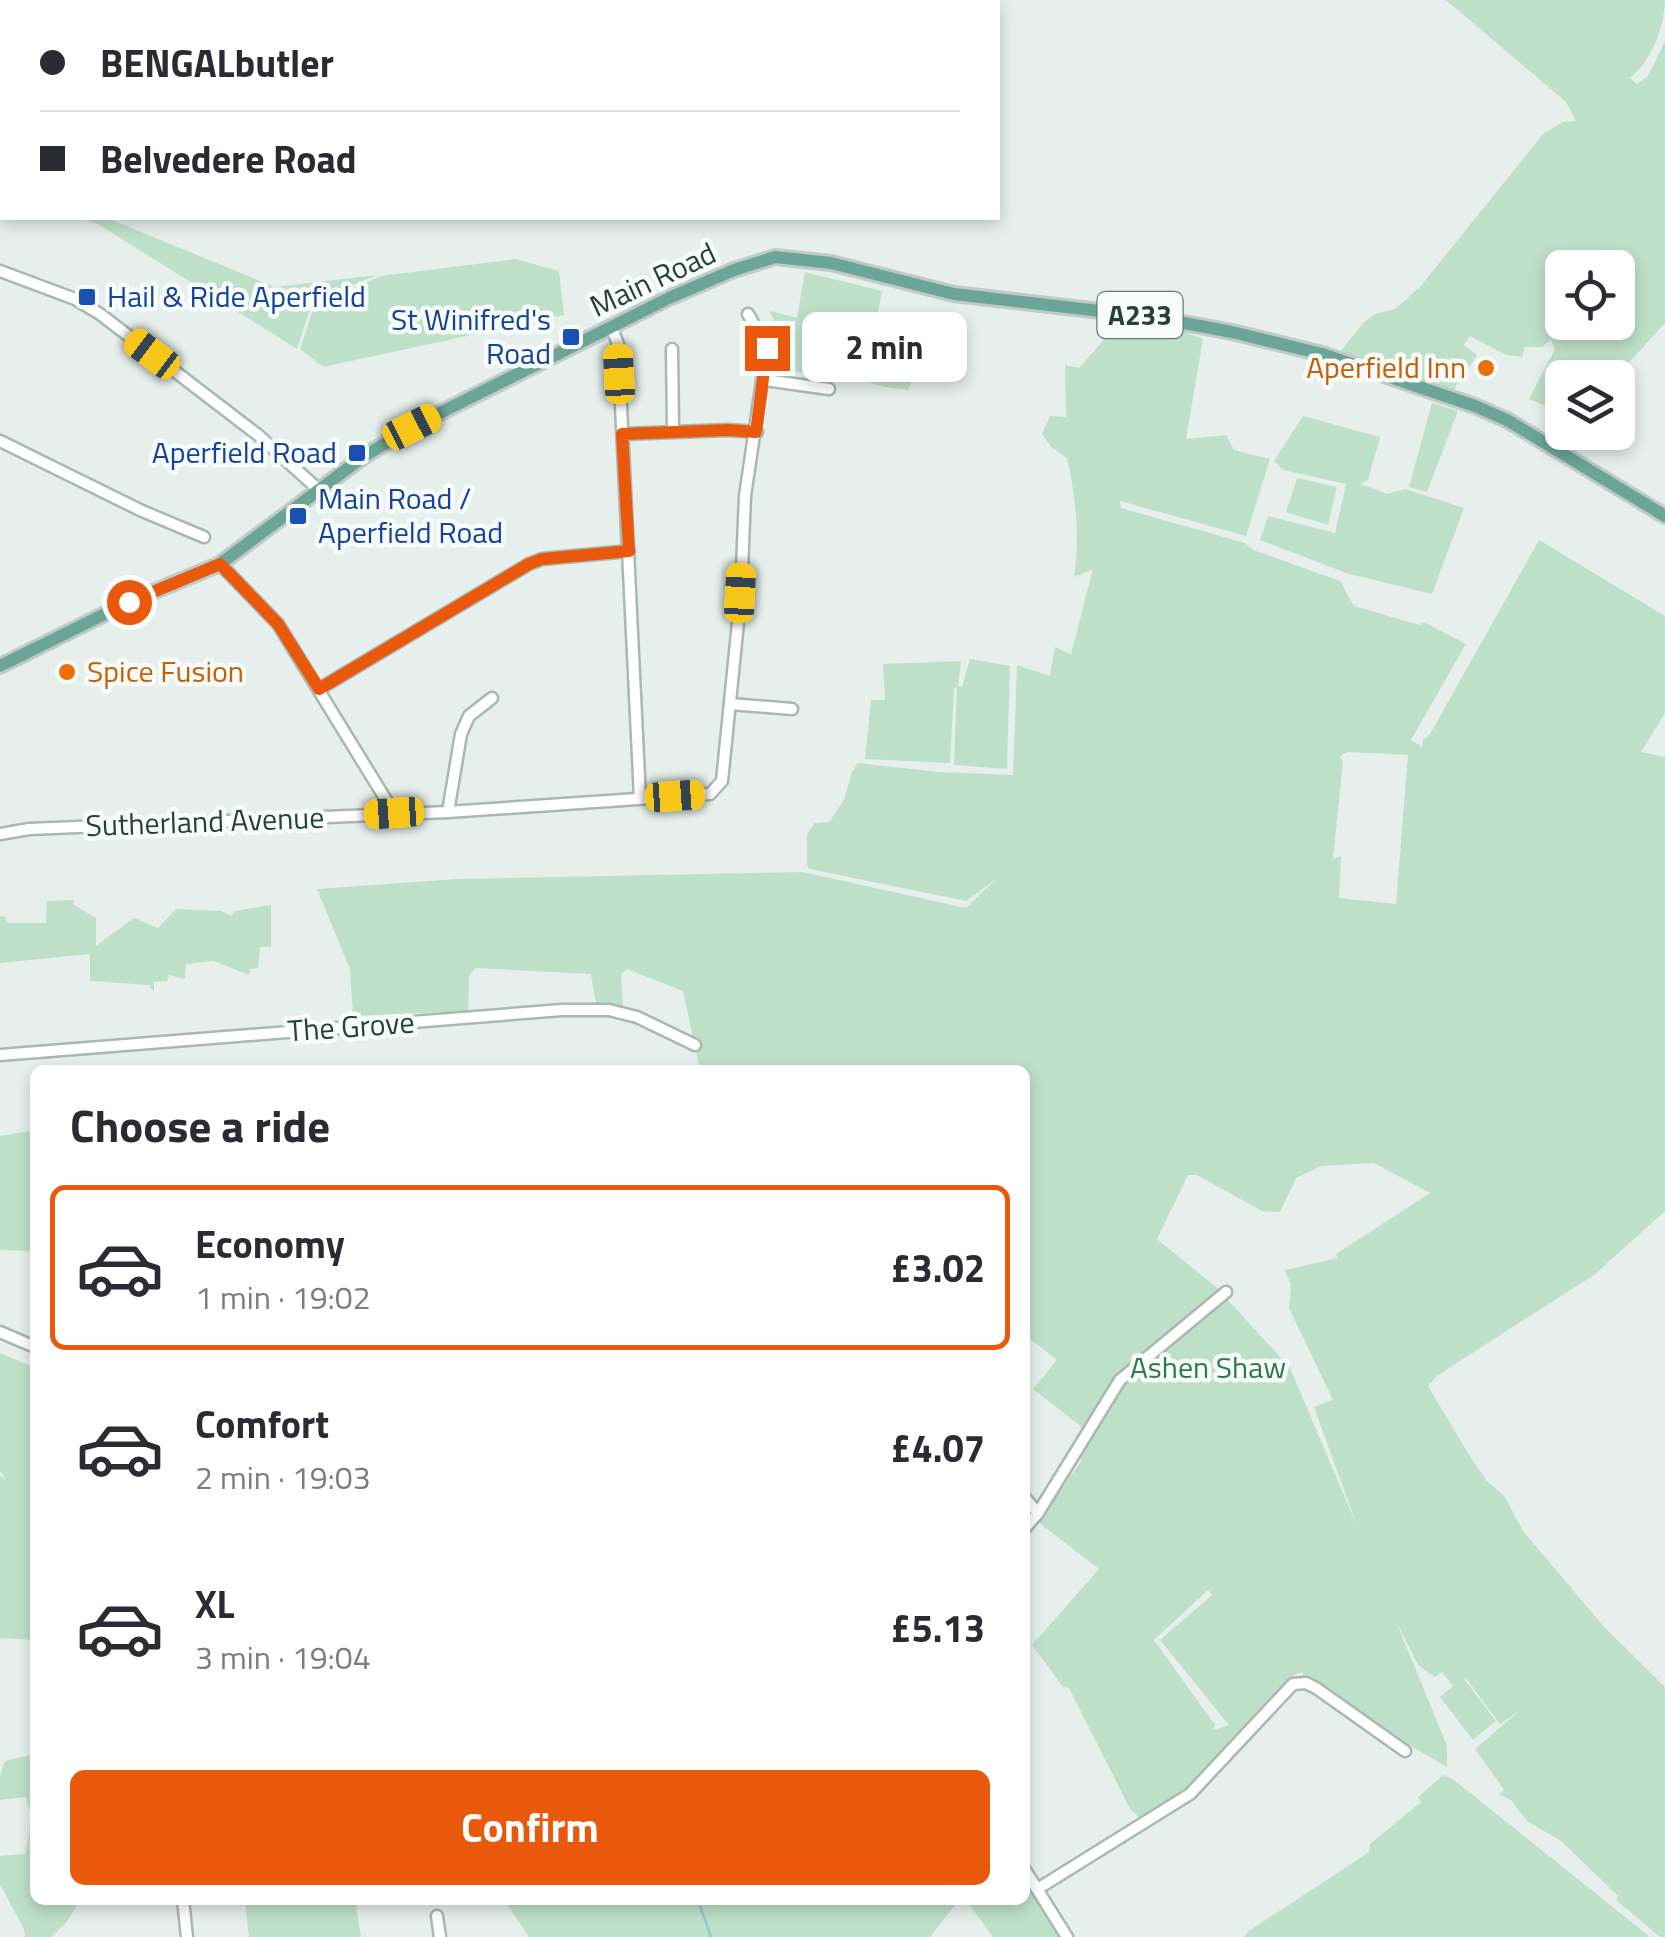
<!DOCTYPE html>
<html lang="en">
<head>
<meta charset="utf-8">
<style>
	body { margin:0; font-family:"Titillium Web",sans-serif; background:#f7f7f7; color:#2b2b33; height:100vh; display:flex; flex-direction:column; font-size:38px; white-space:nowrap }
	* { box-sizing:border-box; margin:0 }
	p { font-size:32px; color:#7c7c81 }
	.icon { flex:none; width:55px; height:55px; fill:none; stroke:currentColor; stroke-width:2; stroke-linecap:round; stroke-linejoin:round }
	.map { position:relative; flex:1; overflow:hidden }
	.details { position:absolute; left:30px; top:1065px; width:1000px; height:840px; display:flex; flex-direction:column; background:#fff; border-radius:15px; box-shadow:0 5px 15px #0003 }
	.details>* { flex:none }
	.banner { position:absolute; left:0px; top:0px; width:1000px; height:220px; box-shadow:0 5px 15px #0003; display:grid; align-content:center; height:220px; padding:0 40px; background:#fff }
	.controls { position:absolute; left:1545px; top:250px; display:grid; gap:20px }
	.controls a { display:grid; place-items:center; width:90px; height:90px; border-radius:15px; background:#fff; box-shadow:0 5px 15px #0003; font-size:50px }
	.end { position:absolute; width:45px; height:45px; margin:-22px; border:12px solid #ea580c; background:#fff; box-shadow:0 0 0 5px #fff }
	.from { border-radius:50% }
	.bubble { position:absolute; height:70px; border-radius:15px; background:#fff; box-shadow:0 5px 15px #0003; font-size:32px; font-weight:700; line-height:70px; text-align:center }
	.car { position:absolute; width:30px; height:60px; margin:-30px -15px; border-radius:12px; box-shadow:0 0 8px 2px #0007; background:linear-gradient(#f5c518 24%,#345 0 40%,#f5c518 0 76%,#345 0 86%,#f5c518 0) }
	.banner b { display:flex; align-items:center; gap:35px; height:95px; font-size:38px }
	.banner b+b { border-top:2px solid #e1e1e2 }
	.banner i { width:25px; height:25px; background:#2b2b33 }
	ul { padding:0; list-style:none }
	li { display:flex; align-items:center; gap:30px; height:165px; margin:0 20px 15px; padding:0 20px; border:5px solid transparent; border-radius:15px }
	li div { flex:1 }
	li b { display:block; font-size:38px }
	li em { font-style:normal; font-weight:700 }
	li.active { border-color:#ea580c }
	li>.icon { width:90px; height:90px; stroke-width:1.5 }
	h2 { padding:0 40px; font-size:45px; line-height:120px }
	.button { display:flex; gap:20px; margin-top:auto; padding:20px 40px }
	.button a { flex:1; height:115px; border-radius:15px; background:#ea580c; color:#fff; font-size:40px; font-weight:700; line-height:115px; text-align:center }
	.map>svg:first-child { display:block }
	.green { fill:#bfe0c8; fill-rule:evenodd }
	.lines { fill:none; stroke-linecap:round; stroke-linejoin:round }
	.stream { stroke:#8ec9d4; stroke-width:2.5 }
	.minor-casing { stroke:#a8b8b2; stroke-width:15 }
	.major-casing { stroke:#c2cac8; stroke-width:18 }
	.minor { stroke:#fff; stroke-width:10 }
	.major { stroke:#6aa596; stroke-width:12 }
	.route { stroke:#ea580c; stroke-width:12 }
	.transit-dot { fill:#1a4fb4; stroke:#f7fbf9; stroke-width:4 }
	.food-dot { fill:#e8710a; stroke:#f7fbf9; stroke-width:4 }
	.labels { text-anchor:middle; stroke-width:9; stroke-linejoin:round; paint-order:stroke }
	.shield { fill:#f7fbf9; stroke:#637a73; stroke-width:2.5 }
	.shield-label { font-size:28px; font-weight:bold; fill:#24423a }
	.street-label { font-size:30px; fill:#24423a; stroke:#f7fbf9 }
	.transit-label { font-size:30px; fill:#164399; stroke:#f7fbf9; text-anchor:start }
	.food-label { font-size:30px; fill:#c56008; stroke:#f7fbf9; text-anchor:end }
	.park-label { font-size:30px; fill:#2d7a4b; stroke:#f7fbf9 }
</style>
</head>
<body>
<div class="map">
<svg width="1665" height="1937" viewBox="0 0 1665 1937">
	<rect width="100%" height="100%" fill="#e6efeb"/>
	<g class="green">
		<path d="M1446 0H1665C1665 25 1651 62 1630 78L1637 84 1648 76 1665 41V323L1623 369 1611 377 1562 378V413L1529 399 1555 349 1551 340 1542 347H1525L1522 357 1506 355 1470 336 1464 345 1477 355 1468 370 1456 369 1460 376 1454 391 1340 352 1364 322 1375 314 1395 309 1420 287 1543 134 1563 122 1576 121 1566 102ZM1562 268H1618V322H1562Z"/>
		<path d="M77 218H107L275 287 377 275 312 302 297 349 98 224Z"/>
		<path d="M516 259 559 271 564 315 323 367 300 349 315 304 381 276Z"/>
		<path d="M805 272 882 291 875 327 883 326 922 338 926 349 908 390C869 385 854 384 845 342L829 334 820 375 777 369 778 329 770 311 797 318Z"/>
		<path d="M1118 324 1184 332 1203 339 1186 439 1226 435 1234 450 1270 459 1246 536 1120 501 1121 508 1245 543 1253 550 1340 581 1354 606 1420 625 1424 622 1466 644 1411 740 1422 747 1423 740 1430 734 1539 540 1665 616V713L1641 752 1665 757V1211L1594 1275 1438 1375 1428 1386 1472 1460 1486 1480 1505 1497 1523 1531 1605 1628 1665 1687V1937H1660L1616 1900 1618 1896 1561 1841 1527 1821 1511 1800 1499 1795 1504 1790 1475 1749 1520 1710 1500 1724 1465 1677 1464 1679 1496 1721 1473 1740 1440 1697 1453 1686 1442 1672 1435 1677 1418 1665 1396 1621 1447 1746V1767L1304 1684 1303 1672 1294 1675 1184 1793 1142 1820 1130 1809 1069 1688 1063 1687 1032 1645 1099 1569 1038 1522 1082 1460 1078 1457 1129 1378H1117L1083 1428 1033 1389 1057 1360 1025 1335V1070H700L683 991 627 969 621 974 623 1006 596 1005 591 974 475 968 469 976 468 1011 353 1016 350 969 317 889 457 879 803 872 966 908 996 879 966 901 810 869 807 866V834L815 823 829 822 844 800 852 772 858 763 939 772 1013 775 1017 665 1050 676 1055 647 1071 654 1093 569 1074 577C1080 541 1076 495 1067 458L1051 447 1042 434 1050 416 1066 417 1065 365 1079 368ZM1347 752 1408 755 1396 904 1339 898 1341 856 1333 859 1343 762 1340 756ZM1374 1163 1430 1193 1336 1254 1338 1258 1285 1270 1291 1285 1289 1308 1333 1400 1314 1407 1357 1526 1290 1368 1216 1287 1157 1239 1188 1175H1197L1262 1211 1280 1212 1296 1178 1321 1166ZM1208 1590 1212 1595 1160 1640 1229 1725 1213 1730 1215 1725 1154 1640Z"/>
		<path d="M1432 403 1458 411 1427 492 1409 487Z"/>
		<path d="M1303 416 1380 437 1368 480 1360 484 1387 494 1405 489 1464 508 1432 594 1349 574 1260 540 1268 516 1335 533 1346 484 1283 470 1274 461Z"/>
		<path d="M1297 478 1337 487 1328 525 1286 512Z"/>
		<path d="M970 659 1010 666 1007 769 954 765 957 687 954 688 950 763 865 759 871 700H885L883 664 961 661 958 686 962 687Z"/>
		<path d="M74 900 73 904 96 918V946L134 918 158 928 176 909 221 911 231 916 235 911 271 905V947H260L258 968 250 969V975L213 961 186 964 185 979 169 975 167 981 154 982V992L149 985 90 981V954L0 963V916L5 917 7 923H46L47 901Z"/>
		<path d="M35 1130V1251L0 1250V1136Z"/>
		<path d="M0 1353 35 1368V1640L0 1638V1476L6 1480 0 1471Z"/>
		<path d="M35 1754V1900H80L66 1923 51 1937H25L24 1929 0 1884V1856L25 1854 32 1819 26 1797 0 1800V1776L5 1761Z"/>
		<path d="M1443 1775 1454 1780 1650 1937H1244L1249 1931 1369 1852 1370 1844 1421 1802 1418 1797Z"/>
		<path d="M1025 1878 1061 1937H993L966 1900H1025Z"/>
		<path d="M245 1900H355L361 1937H249Z"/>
		<path d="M504 1900H959L930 1937H529Z"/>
	</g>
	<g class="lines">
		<path class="stream" d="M698 1900 711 1937"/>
		<g class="minor-casing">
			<g id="minor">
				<path d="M0 271 75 299 100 314 258 435 319 490"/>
				<path d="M611 326 618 344 640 798"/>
				<path d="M672 349 673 431"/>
				<path d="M765 380 829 389"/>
				<path d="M623 434 728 430 757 432"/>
				<path d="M0 441 142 511 204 537"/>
				<path d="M220 564 278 624 394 813"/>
				<path d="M319 689 529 564 542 559 629 551"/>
				<path d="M730 704 792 709"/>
				<path d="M448 812 461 734 469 716 492 698"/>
				<path d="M0 834 29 829 448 812 710 794 722 781 741 593 745 496 767 347 748 314"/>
				<path d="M0 1055 562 1010H609L637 1017 695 1045"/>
				<path d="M0 1332 35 1347"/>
				<path d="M1025 1498 1038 1513"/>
				<path d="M1025 1528 1038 1513 1120 1380 1226 1292"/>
				<path d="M1025 1870 1067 1937"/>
				<path d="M1039 1888 1190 1794 1293 1684 1306 1683 1316 1688 1405 1751"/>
				<path d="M183 1900 187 1937"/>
				<path d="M437 1916 440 1937"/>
			</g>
		</g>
		<g class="major-casing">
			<path id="major" d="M0 666 129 602 220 564 363 457 412 427 669 298 734 270 775 257 831 263 954 294 1152 317 1232 332 1322 354 1475 406 1507 420 1665 516"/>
		</g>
		<use href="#minor" class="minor"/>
		<use href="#major" class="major"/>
	</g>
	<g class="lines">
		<path class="route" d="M129 602 220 564 278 624 319 689 529 564 542 559 629 551 622 434 728 430 756 432 767 348"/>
	</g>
	<g class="transit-dot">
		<rect x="77" y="287" width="20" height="20" rx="5"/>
		<rect x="561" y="327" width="20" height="20" rx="5"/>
		<rect x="347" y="443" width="20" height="20" rx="5"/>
		<rect x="288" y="506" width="20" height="20" rx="5"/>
	</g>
	<g class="food-dot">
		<circle cx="1486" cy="368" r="10"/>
		<circle cx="67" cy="672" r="10"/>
	</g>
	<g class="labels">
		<rect class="shield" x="1097.5" y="292" width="85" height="46" rx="8"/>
		<g class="shield-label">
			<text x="1140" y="325">A233</text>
		</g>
		<g class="street-label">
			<text transform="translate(653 280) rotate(-25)" y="10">Main Road</text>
			<text transform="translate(205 822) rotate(-2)" y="10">Sutherland Avenue</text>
			<text transform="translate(351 1027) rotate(-4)" y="10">The Grove</text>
		</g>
		<g class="transit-label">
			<text x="107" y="307">Hail &amp; Ride Aperfield</text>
			<text x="551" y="330" text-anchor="end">St Winifred's<tspan x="551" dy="34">Road</tspan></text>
			<text x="337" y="463" text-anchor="end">Aperfield Road</text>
			<text x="318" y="509">Main Road /<tspan x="318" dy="34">Aperfield Road</tspan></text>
		</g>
		<g class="food-label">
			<text x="1466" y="378">Aperfield Inn</text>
			<text x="87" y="682" text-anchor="start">Spice Fusion</text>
		</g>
		<g class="park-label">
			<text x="1208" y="1378">Ashen Shaw</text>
		</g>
	</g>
</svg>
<div class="controls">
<a><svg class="icon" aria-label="locate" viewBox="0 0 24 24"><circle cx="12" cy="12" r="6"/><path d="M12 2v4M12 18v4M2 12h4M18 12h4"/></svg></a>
<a><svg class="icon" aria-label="layers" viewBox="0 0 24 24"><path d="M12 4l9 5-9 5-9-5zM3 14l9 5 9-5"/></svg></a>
</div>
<i class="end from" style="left:129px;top:602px"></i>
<i class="end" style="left:767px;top:348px"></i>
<div class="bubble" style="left:802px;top:312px;width:165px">2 min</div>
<i class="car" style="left:152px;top:354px;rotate:307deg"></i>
<i class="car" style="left:619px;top:374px;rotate:357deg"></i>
<i class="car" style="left:412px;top:427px;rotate:63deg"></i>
<i class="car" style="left:740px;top:593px;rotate:3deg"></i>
<i class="car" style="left:675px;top:796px;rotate:86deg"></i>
<i class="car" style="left:394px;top:813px;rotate:266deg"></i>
<div class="banner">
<b><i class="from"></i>BENGALbutler</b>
<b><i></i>Belvedere Road</b>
</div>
<section class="details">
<h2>Choose a ride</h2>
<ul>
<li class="active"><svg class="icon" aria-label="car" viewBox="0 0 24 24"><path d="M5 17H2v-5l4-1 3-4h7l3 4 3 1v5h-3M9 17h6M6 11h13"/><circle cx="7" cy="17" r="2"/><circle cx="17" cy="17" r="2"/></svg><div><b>Economy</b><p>1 min · 19:02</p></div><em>£3.02</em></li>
<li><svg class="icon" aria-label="car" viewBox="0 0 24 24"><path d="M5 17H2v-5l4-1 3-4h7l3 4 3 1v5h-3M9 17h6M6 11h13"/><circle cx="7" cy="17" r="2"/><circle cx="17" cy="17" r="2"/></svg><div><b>Comfort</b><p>2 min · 19:03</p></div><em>£4.07</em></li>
<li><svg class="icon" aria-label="car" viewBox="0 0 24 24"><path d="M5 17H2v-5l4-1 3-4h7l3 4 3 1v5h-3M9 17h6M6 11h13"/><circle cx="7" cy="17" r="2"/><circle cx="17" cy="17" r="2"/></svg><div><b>XL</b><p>3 min · 19:04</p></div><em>£5.13</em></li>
</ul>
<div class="button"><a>Confirm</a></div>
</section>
</div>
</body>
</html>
